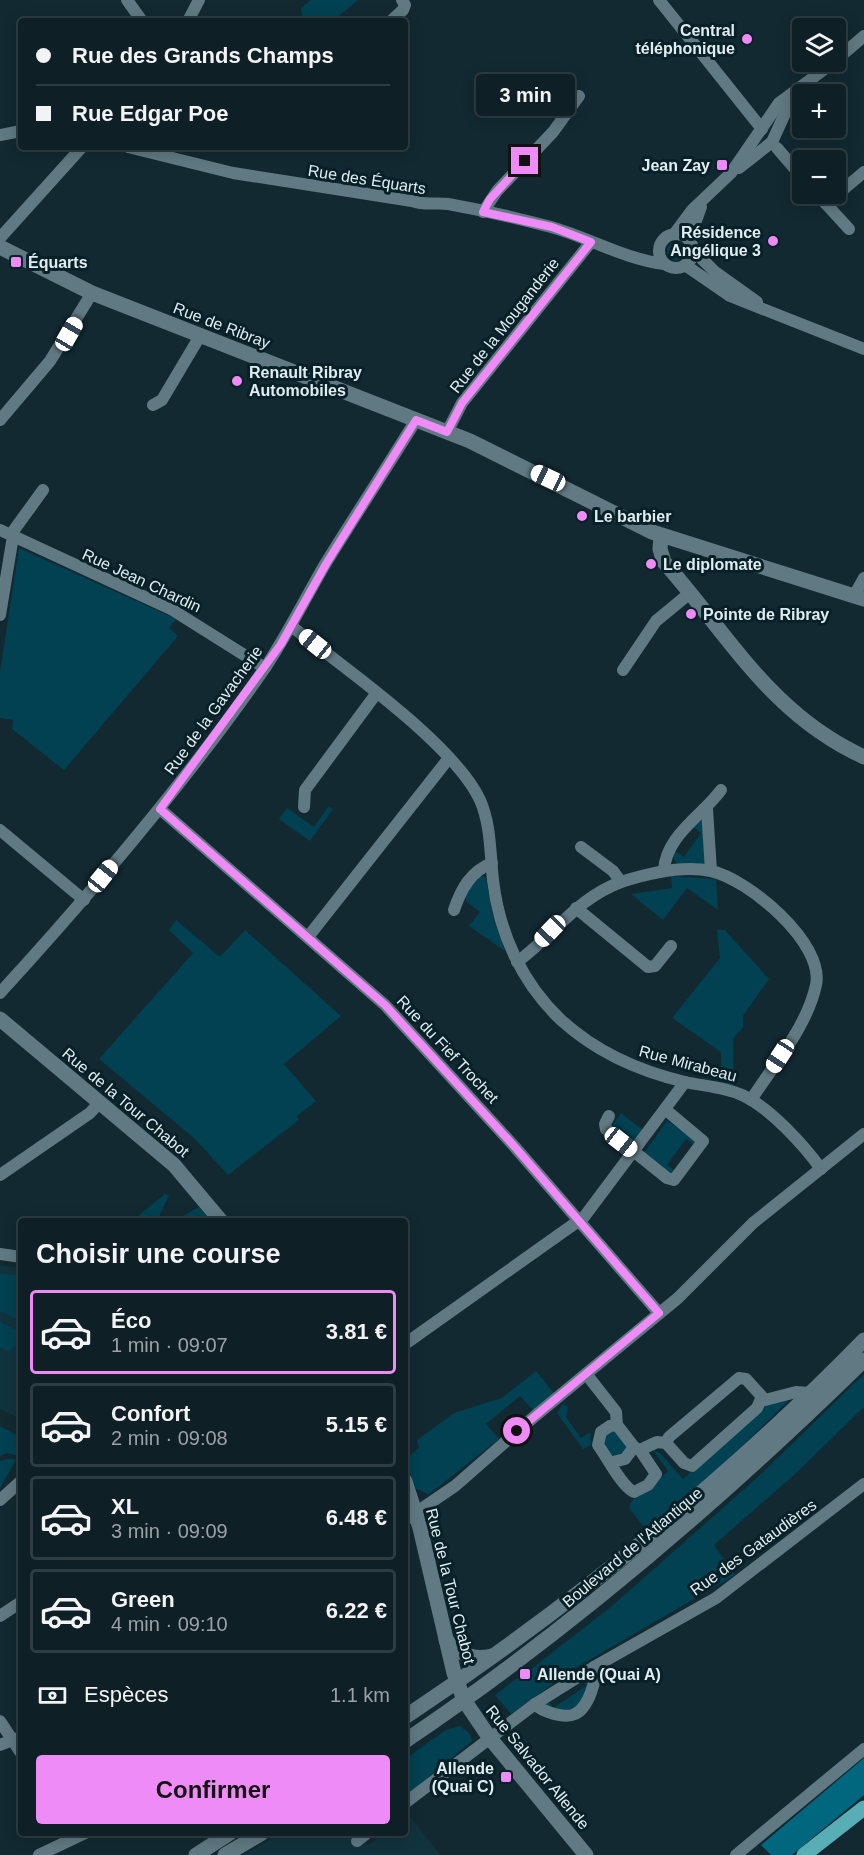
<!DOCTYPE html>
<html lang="fr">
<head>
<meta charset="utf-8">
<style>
	body { margin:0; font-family:Helvetica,sans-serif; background:#17272d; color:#f1f3f6; height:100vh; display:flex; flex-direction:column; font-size:22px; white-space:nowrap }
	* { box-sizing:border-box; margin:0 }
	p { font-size:20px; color:#9ba2a7 }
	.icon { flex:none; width:33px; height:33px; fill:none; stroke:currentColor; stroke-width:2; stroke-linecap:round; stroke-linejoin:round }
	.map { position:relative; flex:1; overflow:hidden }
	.side { position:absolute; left:18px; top:1218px; width:390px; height:618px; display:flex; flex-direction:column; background:#0e1f25; border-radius:6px; box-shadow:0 3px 15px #0003,0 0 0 2px #2e3d42 }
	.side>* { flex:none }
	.top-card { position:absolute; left:18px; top:18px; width:390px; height:132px; border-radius:6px; box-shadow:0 3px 15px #0003,0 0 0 2px #2e3d42; display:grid; align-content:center; height:132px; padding:0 18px; background:#0e1f25 }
	.controls { position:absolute; left:792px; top:18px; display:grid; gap:12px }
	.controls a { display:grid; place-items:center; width:54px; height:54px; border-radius:6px; background:#0e1f25; box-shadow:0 3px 15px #0003,0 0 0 2px #2e3d42; font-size:30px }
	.end { position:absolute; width:27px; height:27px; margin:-14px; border:8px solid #ef8bf7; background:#111; box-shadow:0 0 0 3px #111 }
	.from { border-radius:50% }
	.bubble { position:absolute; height:42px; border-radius:6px; background:#0e1f25; box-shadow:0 3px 15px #0003,0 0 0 2px #2e3d42; font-size:20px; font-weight:700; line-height:42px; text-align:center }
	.car { position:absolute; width:18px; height:36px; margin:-18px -9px; border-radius:8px; box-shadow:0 0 4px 2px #0007; background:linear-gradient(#fff 24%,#345 0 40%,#fff 0 76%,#345 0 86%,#fff 0) }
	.top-card b { display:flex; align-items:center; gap:21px; height:57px; font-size:22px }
	.top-card b+b { border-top:2px solid #2e3d42 }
	.top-card i { width:15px; height:15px; background:#f1f3f6 }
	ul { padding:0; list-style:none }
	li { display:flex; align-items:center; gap:18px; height:84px; margin:0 12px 9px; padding:0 6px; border:3px solid #2e3d42; border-radius:6px }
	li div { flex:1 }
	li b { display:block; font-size:22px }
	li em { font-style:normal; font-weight:700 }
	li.current { border-color:#ef8bf7 }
	li>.icon { width:54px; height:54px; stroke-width:1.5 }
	h2 { padding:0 18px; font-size:27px; line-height:72px }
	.pay { display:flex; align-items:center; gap:15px; height:66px; padding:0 18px; font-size:22px }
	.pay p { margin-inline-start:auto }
	.cta { display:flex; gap:12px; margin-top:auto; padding:12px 18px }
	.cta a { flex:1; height:69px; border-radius:6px; background:#ef8bf7; color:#111; font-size:24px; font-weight:700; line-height:69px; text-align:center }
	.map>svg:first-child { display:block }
	.built { fill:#11333d }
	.green { fill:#024151 }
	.forest { fill:#01677e }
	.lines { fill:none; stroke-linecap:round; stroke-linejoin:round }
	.minor { stroke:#607982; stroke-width:12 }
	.tertiary { stroke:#607982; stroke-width:15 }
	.secondary { stroke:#607982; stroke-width:15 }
	.primary { stroke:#59adb5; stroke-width:15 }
	.route { stroke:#ef8bf7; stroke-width:8 }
	.poi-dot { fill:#ef8bf7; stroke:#082027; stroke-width:2 }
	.labels { text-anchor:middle; stroke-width:6; stroke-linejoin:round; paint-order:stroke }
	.poi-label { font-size:16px; font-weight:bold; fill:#dfedf2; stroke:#082027; text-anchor:start }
	.street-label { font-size:16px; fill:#dfedf2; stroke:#082027 }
</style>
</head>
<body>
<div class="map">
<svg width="864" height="1855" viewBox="0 0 864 1855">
	<rect width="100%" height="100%" fill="#122931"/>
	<g class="built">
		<path d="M0 1265 21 1268V1419L0 1409Z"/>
		<path d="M405 1810 440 1855H244L280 1833H339L354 1836 361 1845 370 1844 383 1833H405Z"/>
	</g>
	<g class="green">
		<path d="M311 0H358L333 21H303L301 8Z"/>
		<circle cx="676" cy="251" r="9"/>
		<path d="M19 548 176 619 169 628 178 636 64 770 12 729 13 720 0 718V672Z"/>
		<path d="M329 806 333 809 310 841 279 819 287 808 314 827Z"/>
		<path d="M697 820H702L707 861 702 866 677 864 672 856 675 851 684 857 701 833 693 827Z"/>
		<path d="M482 876 486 878 493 916 505 951 469 926 480 912 466 901 465 893 476 878Z"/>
		<path d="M671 876 716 879 718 910 687 888 663 920 631 894 672 888Z"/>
		<path d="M176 920 220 957 245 930 341 1016 284 1064 316 1101 297 1116 299 1120 228 1175 195 1139 99 1059 193 953 169 930Z"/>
		<path d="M717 930H725L769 979 743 1016V1027L733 1039 734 1086 721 1083V1052L672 1018 720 958Z"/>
		<path d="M621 1113 644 1131 636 1140 626 1141 613 1131 612 1126Z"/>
		<path d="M667 1121 698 1139 697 1146 686 1139 667 1165 676 1172 672 1175 644 1153Z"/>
		<path d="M165 1194 169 1195 157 1221H132Z"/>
		<path d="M199 1207 211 1221H179L181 1217Z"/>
		<path d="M0 1274 21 1275V1321L0 1311Z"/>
		<path d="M0 1322 21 1332V1349L15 1346 10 1352 0 1347Z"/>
		<path d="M536 1371 554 1393 533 1410 520 1396 486 1424 499 1439 429 1494 416 1489 405 1459 419 1448 417 1440 454 1413 502 1398Z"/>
		<path d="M864 1374V1407L794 1475 714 1545 735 1575 572 1670 511 1714 495 1695 520 1676 523 1679 530 1670 612 1606 759 1476Z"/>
		<path d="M791 1398 720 1468 646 1530 629 1508C635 1489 655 1486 668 1471L653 1450 660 1453 683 1479 763 1403Z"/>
		<path d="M563 1404 568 1407 566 1417 581 1438 590 1432 591 1445 583 1449 557 1413Z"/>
		<path d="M0 1426 21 1437 18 1456 7 1453 0 1456Z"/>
		<path d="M616 1430 629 1447 621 1458 611 1456 603 1444 604 1434Z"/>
		<path d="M11 1458 16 1460 0 1488V1461Z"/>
		<path d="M583 1680 589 1682 582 1703 575 1710 549 1709 545 1705 548 1701 553 1708 586 1686Z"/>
		<path d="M460 1726 469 1733 472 1741 405 1797V1759L446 1730Z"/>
	</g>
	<path class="forest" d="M864 1758V1795L792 1855H771L761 1845Z"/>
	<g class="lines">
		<g class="minor">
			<path d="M127 0 142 21"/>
			<path d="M659 0 762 129"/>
			<path d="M188 21 199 0"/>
			<path d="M391 21 403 10 405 5 402 0"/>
			<path d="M836 60 864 36"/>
			<path d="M0 135 21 131"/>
			<path d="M128 147 233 173 412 201C427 206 433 202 448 204 482 210 517 218 551 227 590 238 624 259 664 264"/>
			<path d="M777 148 802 177"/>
			<path d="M739 168 772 142 787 109 800 90"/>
			<path d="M817 194 849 229"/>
			<path d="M826 204 864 172"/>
			<path d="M483 212 497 191 553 132 579 96"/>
			<path d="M675 233 692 210 731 173 779 103 834 62"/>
			<circle cx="676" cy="251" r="17"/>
			<path d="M0 238 82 147"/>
			<path d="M689 240 701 207"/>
			<path d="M693 250 715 272 757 302"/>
			<path d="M685 265 730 296 864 349"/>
			<path d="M153 405 162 400 200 336"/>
			<path d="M0 420 50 361 92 293"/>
			<path d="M447 432 462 403 591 242"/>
			<path d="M0 530 171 609 265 668"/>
			<path d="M854 596 864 578"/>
			<path d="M0 615 14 530 43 490"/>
			<path d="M291 626C342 666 454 744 480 800 491 825 490 853 493 880 499 933 522 983 561 1020 596 1052 638 1071 685 1082 704 1086 725 1087 742 1095 769 1107 804 1145 821 1169"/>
			<path d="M623 670 656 621 690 593"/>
			<path d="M304 807 305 790 376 694"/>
			<path d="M160 809 385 1005 514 1146 659 1313"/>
			<path d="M707 809 711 871"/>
			<path d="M0 830 84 900"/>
			<path d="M581 847 613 871 621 882"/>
			<path d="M664 871C665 836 703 815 721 790"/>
			<path d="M576 908 648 967 655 966 671 946"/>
			<path d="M454 910C461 889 471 871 492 863"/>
			<path d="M308 937 449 758"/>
			<path d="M517 962C553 936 577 898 621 882 649 873 682 865 711 871 748 879 825 943 816 985 807 1027 774 1064 751 1100"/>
			<path d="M0 993C95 889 187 781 267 665 288 633 305 599 324 566 354 517 386 469 416 420"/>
			<path d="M609 1116 605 1124 606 1129 667 1178 674 1180 703 1141 666 1110"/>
			<path d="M0 1175 90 1113 100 1102"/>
			<path d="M0 1254 21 1257"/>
			<path d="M405 1344 584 1217 685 1082"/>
			<path d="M587 1375 616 1412 617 1425 634 1447 640 1450 657 1442 666 1443"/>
			<path d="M761 1399 757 1408 692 1466 684 1463 666 1443 669 1437 739 1378 746 1379 765 1400 796 1392 809 1393"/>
			<path d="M617 1425 610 1426 601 1432 598 1445C607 1457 622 1487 634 1492L648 1485 656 1474 640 1450"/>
			<path d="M613 1462 625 1459 634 1447"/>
			<path d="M0 1500 21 1481"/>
			<path d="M405 1520 455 1486 535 1416 678 1298 753 1223 864 1134"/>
			<path d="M0 1616 21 1602"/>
			<path d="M535 1704C542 1712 565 1719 575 1714 588 1708 598 1679 594 1667"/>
			<path d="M0 1721 21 1753"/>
			<path d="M0 1745 21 1737"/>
			<path d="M405 1803 535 1704 594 1667 716 1598 864 1484"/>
			<path d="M357 1841 367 1833"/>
			<path d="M39 1855 85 1833"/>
			<path d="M736 1855 864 1749"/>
		</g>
		<g class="tertiary">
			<path d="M0 247 92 293 470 441 652 532 864 599"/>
			<path d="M661 536 660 549 664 562C729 635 770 714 864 757"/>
			<path d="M0 1019 174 1165 221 1221"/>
			<path d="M405 1481 420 1528 454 1673 464 1700 489 1737 586 1855"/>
			<path d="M446 1640C459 1654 473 1661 492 1656"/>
		</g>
		<g class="secondary">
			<path d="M405 1717C570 1607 725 1482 864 1340"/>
			<path d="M405 1741C571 1629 721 1500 864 1360"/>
			<path d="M196 1855 230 1833"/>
			<path d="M225 1855 262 1833"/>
		</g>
		<path class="primary" d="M804 1855 864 1808"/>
	</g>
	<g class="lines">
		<path class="route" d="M517 1431 659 1313 514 1146 385 1005 160 809 281 644 326 564 416 420 447 432 462 403 591 242 552 227 483 212 490 199 525 161"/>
	</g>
	<g class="poi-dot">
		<circle cx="747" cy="39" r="6"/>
		<rect x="716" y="159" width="12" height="12" rx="3"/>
		<circle cx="773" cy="241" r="6"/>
		<rect x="10" y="256" width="12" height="12" rx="3"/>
		<circle cx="237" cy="381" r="6"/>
		<circle cx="582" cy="516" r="6"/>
		<circle cx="651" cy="564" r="6"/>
		<circle cx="691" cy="614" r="6"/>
		<rect x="519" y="1668" width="12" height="12" rx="3"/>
		<rect x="500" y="1771" width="12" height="12" rx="3"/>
	</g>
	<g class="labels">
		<g class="poi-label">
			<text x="735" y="36" text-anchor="end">Central<tspan x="735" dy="18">téléphonique</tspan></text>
			<text x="710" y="171" text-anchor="end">Jean Zay</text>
			<text x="761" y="238" text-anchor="end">Résidence<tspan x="761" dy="18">Angélique 3</tspan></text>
			<text x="28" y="268">Équarts</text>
			<text x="249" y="378">Renault Ribray<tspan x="249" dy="18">Automobiles</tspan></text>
			<text x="594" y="522">Le barbier</text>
			<text x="663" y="570">Le diplomate</text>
			<text x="703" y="620">Pointe de Ribray</text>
			<text x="537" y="1680">Allende (Quai A)</text>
			<text x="494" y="1774" text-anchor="end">Allende<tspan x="494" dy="18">(Quai C)</tspan></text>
		</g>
		<g class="street-label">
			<text transform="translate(367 179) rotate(9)" y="6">Rue des Équarts</text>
			<text transform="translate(222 325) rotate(21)" y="6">Rue de Ribray</text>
			<text transform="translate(504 325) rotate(-52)" y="6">Rue de la Mouganderie</text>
			<text transform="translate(142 580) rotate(25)" y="6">Rue Jean Chardin</text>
			<text transform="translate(213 710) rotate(-54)" y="6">Rue de la Gavacherie</text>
			<text transform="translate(448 1049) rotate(47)" y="6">Rue du Fief Trochet</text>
			<text transform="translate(688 1063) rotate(15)" y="6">Rue Mirabeau</text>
			<text transform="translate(126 1102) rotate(40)" y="6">Rue de la Tour Chabot</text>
			<text transform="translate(632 1547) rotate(-40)" y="6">Boulevard de l'Atlantique</text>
			<text transform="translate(753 1547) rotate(-36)" y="6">Rue des Gataudières</text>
			<text transform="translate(451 1586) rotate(76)" y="6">Rue de la Tour Chabot</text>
			<text transform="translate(538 1767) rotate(51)" y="6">Rue Salvador Allende</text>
		</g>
	</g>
</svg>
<div class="controls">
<a><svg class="icon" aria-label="layers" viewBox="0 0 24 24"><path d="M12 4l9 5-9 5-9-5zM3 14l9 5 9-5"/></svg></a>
<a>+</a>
<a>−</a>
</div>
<i class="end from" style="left:517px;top:1431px"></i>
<i class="end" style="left:525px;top:161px"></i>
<div class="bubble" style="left:476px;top:74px;width:99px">3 min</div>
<i class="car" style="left:69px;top:334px;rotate:30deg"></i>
<i class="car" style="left:548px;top:478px;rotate:295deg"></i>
<i class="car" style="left:315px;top:644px;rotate:309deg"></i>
<i class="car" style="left:103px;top:876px;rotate:39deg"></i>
<i class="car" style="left:550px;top:931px;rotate:224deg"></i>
<i class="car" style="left:780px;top:1056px;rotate:213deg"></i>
<i class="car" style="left:621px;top:1142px;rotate:128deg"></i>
<div class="top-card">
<b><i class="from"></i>Rue des Grands Champs</b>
<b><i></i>Rue Edgar Poe</b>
</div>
<section class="side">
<h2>Choisir une course</h2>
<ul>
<li class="current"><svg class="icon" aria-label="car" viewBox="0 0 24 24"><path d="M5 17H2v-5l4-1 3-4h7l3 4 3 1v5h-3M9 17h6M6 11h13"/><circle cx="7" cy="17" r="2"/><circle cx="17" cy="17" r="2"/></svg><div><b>Éco</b><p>1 min · 09:07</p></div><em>3.81 €</em></li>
<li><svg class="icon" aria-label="car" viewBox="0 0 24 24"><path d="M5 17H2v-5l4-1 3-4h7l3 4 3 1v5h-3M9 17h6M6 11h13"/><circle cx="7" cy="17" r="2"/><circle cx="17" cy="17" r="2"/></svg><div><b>Confort</b><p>2 min · 09:08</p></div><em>5.15 €</em></li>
<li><svg class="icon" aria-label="car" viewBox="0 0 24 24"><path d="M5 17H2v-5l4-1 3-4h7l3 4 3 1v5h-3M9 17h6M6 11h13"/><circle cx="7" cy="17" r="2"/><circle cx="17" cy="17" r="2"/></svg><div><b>XL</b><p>3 min · 09:09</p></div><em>6.48 €</em></li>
<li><svg class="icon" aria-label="car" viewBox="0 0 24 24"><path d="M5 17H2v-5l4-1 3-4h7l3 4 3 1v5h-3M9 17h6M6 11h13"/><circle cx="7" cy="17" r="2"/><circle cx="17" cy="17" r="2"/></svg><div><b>Green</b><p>4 min · 09:10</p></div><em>6.22 €</em></li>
</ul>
<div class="pay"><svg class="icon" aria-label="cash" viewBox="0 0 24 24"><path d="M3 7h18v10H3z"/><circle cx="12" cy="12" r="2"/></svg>Espèces<p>1.1 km</p></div>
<div class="cta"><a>Confirmer</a></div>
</section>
</div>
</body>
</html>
